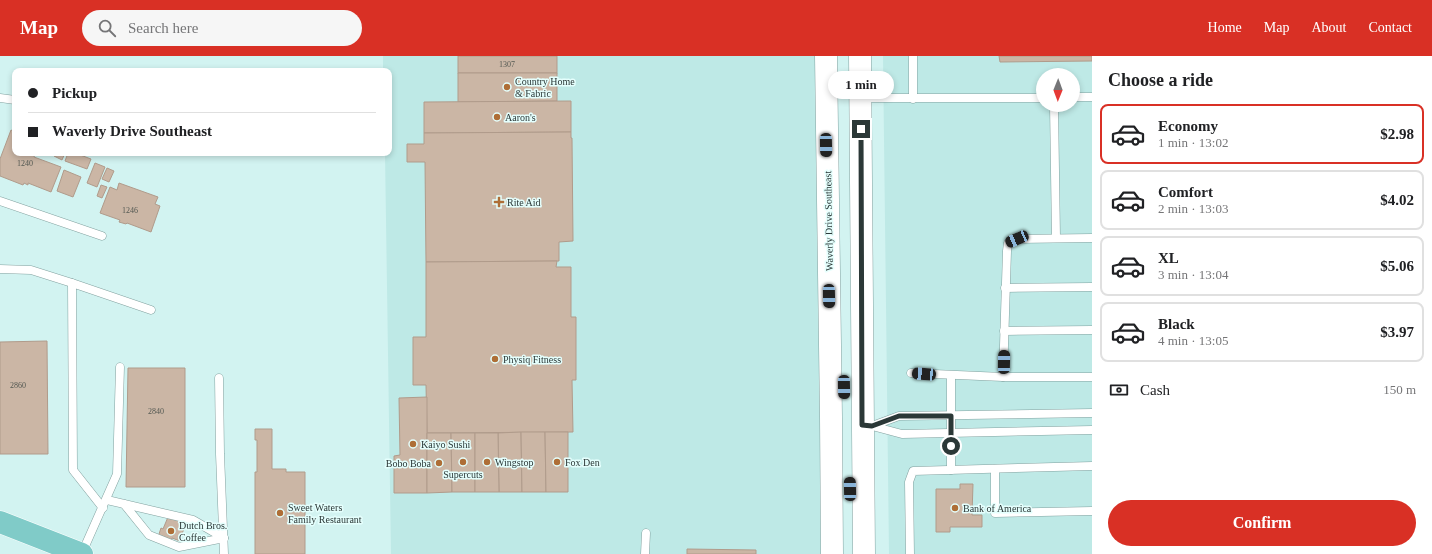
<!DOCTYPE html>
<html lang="en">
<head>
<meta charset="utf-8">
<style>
	body { margin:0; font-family:"Times New Roman",serif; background:#f6f6f6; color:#202124; height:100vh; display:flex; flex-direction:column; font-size:15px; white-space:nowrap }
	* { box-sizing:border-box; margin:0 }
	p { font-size:13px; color:#757577 }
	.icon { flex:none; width:22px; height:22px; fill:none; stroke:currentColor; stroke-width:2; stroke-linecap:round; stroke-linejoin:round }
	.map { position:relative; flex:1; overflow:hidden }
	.drawer { display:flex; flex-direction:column; background:#fff; width:340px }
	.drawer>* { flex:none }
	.banner { position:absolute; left:12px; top:12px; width:380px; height:88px; border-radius:8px; box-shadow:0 2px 6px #0003; display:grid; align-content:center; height:88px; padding:0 16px; background:#fff }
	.needle { width:26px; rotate:181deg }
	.controls { position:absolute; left:1036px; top:12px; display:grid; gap:8px }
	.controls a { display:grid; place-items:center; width:44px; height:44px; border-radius:50%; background:#fff; box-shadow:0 2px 6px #0003; font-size:20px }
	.end { position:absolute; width:18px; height:18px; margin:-9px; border:5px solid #2b3837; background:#fff; box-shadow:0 0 0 2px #fff }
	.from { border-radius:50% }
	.bubble { position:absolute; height:28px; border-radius:14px; background:#fff; box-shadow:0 2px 6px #0003; font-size:13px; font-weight:800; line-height:28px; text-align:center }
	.car { position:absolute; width:12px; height:24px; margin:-12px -6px; border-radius:5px; box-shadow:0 0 3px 1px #0007; background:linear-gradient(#222 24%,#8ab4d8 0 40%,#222 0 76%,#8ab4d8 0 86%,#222 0) }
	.banner b { display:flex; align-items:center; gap:14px; height:38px; font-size:15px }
	.banner b+b { border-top:1px solid #e0e0e0 }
	.banner i { width:10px; height:10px; background:#202124 }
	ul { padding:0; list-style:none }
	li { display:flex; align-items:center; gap:12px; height:60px; margin:0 8px 6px; padding:0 8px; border:2px solid #e0e0e0; border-radius:8px }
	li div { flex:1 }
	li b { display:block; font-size:15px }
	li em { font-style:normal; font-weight:800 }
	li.on { border-color:#d93025 }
	li>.icon { width:36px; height:36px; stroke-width:1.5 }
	h2 { padding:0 16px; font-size:18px; line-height:48px }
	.pay { display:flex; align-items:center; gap:10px; height:44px; padding:0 16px; font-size:15px }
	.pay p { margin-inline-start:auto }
	.button { display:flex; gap:8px; margin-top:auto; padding:8px 16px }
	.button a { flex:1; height:46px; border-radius:24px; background:#d93025; color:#fff; font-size:16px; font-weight:800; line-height:46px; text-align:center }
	header { display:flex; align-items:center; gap:24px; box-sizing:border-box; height:56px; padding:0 20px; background:#d93025; color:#fff }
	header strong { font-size:19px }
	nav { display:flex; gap:22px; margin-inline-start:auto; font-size:14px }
	.search { width:280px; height:36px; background:#f6f6f6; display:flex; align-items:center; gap:10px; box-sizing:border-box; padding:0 14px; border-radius:22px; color:#757577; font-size:15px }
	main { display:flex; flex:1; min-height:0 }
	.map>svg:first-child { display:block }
	.built { fill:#bee9e6; fill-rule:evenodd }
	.building { fill:#cbb6a5; stroke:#b09b8b }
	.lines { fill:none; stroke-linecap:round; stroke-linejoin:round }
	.service-casing { stroke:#83a2a0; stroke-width:9 }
	.secondary-casing { stroke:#83a2a0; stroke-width:23 }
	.primary-casing { stroke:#fff; stroke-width:23 }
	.service { stroke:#fff; stroke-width:8 }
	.secondary { stroke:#fff; stroke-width:22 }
	.primary { stroke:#80cbc8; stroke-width:22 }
	.route { stroke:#2b3837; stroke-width:5 }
	.poi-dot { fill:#ae6e36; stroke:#e5fffd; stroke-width:1.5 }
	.labels { text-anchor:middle; stroke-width:3; stroke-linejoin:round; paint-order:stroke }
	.number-label { font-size:8px; fill:#535852 }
	.poi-label { font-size:10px; fill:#2b3837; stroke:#e5fffd; text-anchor:start }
	.street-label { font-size:10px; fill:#2b3837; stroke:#e5fffd }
</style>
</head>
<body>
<header>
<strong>Map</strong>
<div class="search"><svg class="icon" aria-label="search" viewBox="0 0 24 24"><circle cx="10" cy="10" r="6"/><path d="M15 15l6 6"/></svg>Search here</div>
<nav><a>Home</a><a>Map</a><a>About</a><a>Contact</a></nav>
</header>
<main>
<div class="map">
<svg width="1092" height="498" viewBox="0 0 1092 498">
	<rect width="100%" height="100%" fill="#d2f3f1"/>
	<g class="built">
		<path d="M383 0H818L822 498H391L385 97H389V15H383Z"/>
		<path d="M883 0H1092V498H889ZM1043 19H1073V49H1043Z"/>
	</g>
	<g class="building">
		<rect x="458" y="0" width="99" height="17"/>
		<path d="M999 0H1092V5L1000 6Z"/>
		<path d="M458 17H557V45L458 46Z"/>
		<path d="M571 45V76L424 77V46Z"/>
		<path d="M11 74 15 76V97H35L34 101 61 111 51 136 28 127V129L24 127 23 129 0 120V103Z"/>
		<path d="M571 76V82H572L573 185 559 186V205L426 206 425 106H407V88H424V77Z"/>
		<path d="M55 97H65L62 104 54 100Z"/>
		<path d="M68 97H75L91 103 87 113 65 105Z"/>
		<path d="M95 107 105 111 97 131 87 127Z"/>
		<path d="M107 112 114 115 109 126 102 123Z"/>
		<path d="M64 114 81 121 73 141 57 135Z"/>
		<path d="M119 127 158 141 155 148 160 150 151 176 127 167 126 168 119 166 120 164 100 157 110 131 117 134Z"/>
		<path d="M101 129 107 131 102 142 97 140Z"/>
		<path d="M557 205 556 211H571V261H576V324H572L573 376 427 377 426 329H413V281H426V206Z"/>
		<path d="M47 285 48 398H0V286Z"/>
		<path d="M128 312H185V431H126Z"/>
		<path d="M427 341V437H394V400L400 399 399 342Z"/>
		<path d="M255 373H272V413H286V416H305V498H255V416H257V384H255Z"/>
		<path d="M521 376 522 436H499L498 377Z"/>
		<path d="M521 376H545L546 436H522Z"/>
		<path d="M545 376H568V436H546Z"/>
		<path d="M427 377H451L452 436 427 437Z"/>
		<path d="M451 377H475V436H452Z"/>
		<path d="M475 377H498L499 436H475Z"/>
		<path d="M960 428H973L972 459H982V471H950V476H936V433H960Z"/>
		<path d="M168 461 181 466 179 470 184 472 180 485 172 482 171 484 158 481 161 472 163 473Z"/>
		<path d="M687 493 756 494V498H687Z"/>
	</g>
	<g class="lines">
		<g class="service-casing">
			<g id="service">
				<path d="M913 0V43"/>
				<path d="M1073 41H1092"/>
				<path d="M0 42 15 44"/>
				<path d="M862 42H1043"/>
				<path d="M1054 49 1056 182"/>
				<path d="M0 145 102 180"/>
				<path d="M0 213 31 214 72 227"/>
				<path d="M1005 232 1092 231"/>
				<path d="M1004 275 1092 274"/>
				<path d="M911 317 1003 321 1007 195 1008 187 1017 183 1092 182"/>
				<path d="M1003 321H1092"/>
				<path d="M219 322 220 398 224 498"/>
				<path d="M1092 357 899 360 872 370 902 378 1092 374"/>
				<path d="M995 413V457L1092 455"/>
				<path d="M951 414V320"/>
				<path d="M107 444 193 464 224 482"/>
				<path d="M124 448 149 479 179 491 224 482"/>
				<path d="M103 452 73 414 72 227 151 254"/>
				<path d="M82 497 117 418 120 311"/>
				<path d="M645 498 646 477"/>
				<path d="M910 498 909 426 913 415 1092 410"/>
			</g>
		</g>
		<g class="secondary-casing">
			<g id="secondary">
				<path d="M826 0 831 361 832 498"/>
				<path d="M860 0 864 498"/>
			</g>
		</g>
		<g class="primary-casing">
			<path id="primary" d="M0 466 82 498"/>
		</g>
		<use href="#service" class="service"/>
		<use href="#secondary" class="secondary"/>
		<use href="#primary" class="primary"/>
	</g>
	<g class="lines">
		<path class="route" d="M861 73 862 369 872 370 899 360H951V390"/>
	</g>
	<g class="poi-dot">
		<circle cx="507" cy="31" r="4"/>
		<circle cx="497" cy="61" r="4"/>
		<path d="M497 140h4v4h4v4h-4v4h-4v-4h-4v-4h4z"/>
		<circle cx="495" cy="303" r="4"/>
		<circle cx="413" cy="388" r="4"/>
		<circle cx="463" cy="406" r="4"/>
		<circle cx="487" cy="406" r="4"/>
		<circle cx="557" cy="406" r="4"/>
		<circle cx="439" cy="407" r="4"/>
		<circle cx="955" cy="452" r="4"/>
		<circle cx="280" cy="457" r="4"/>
		<circle cx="171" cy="475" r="4"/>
	</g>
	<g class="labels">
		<g class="number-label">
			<text x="507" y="11">1307</text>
			<text x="25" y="110">1240</text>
			<text x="130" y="157">1246</text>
			<text x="18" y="332">2860</text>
			<text x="156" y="358">2840</text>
		</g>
		<g class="poi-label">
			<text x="515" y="29">Country Home<tspan x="515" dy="12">&amp; Fabric</tspan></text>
			<text x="505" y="65">Aaron's</text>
			<text x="507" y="150">Rite Aid</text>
			<text x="503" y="307">Physiq Fitness</text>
			<text x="421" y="392">Kaiyo Sushi</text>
			<text x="495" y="410">Wingstop</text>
			<text x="565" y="410">Fox Den</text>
			<text x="431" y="411" text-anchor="end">Bobo Boba</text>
			<text x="463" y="422" text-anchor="middle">Supercuts</text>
			<text x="288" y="455">Sweet Waters<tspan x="288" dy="12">Family Restaurant</tspan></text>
			<text x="963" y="456">Bank of America</text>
			<text x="179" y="473">Dutch Bros.<tspan x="179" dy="12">Coffee</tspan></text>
		</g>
		<g class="street-label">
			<text transform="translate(828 165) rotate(-91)" y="4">Waverly Drive Southeast</text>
		</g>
	</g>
</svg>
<div class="controls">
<a><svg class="needle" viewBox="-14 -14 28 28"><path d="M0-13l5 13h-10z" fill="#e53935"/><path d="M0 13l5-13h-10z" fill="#757577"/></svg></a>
</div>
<i class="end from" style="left:951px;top:390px"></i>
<i class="end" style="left:861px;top:73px"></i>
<div class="bubble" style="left:828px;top:15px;width:66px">1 min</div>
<i class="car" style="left:826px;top:89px;rotate:179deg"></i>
<i class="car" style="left:1017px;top:183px;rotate:247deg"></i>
<i class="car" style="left:829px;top:240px;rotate:179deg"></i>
<i class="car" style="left:1004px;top:306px;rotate:1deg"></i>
<i class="car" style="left:924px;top:318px;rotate:274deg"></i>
<i class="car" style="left:844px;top:331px;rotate:179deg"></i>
<i class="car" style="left:850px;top:433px;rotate:359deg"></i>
<div class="banner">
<b><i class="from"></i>Pickup</b>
<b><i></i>Waverly Drive Southeast</b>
</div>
</div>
<section class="drawer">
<h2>Choose a ride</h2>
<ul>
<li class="on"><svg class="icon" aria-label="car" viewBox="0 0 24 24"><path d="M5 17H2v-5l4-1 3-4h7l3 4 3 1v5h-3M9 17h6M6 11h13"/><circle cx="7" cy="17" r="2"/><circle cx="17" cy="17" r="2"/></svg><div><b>Economy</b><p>1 min · 13:02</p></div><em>$2.98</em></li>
<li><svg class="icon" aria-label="car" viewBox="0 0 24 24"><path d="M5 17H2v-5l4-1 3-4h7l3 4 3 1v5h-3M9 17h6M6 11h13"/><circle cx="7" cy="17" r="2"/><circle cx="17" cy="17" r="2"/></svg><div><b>Comfort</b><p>2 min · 13:03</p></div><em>$4.02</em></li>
<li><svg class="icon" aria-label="car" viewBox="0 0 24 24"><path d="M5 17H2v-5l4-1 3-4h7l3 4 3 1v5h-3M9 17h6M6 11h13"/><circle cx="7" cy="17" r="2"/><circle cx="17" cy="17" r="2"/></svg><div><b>XL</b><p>3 min · 13:04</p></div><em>$5.06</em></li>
<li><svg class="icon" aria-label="car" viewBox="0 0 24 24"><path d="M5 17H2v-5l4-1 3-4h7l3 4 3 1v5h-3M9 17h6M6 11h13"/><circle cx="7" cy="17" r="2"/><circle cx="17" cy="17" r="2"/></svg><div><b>Black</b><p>4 min · 13:05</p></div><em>$3.97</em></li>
</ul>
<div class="pay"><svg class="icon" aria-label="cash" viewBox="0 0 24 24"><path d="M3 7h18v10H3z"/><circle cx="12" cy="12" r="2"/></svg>Cash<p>150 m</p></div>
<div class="button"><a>Confirm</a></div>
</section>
</main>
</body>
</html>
